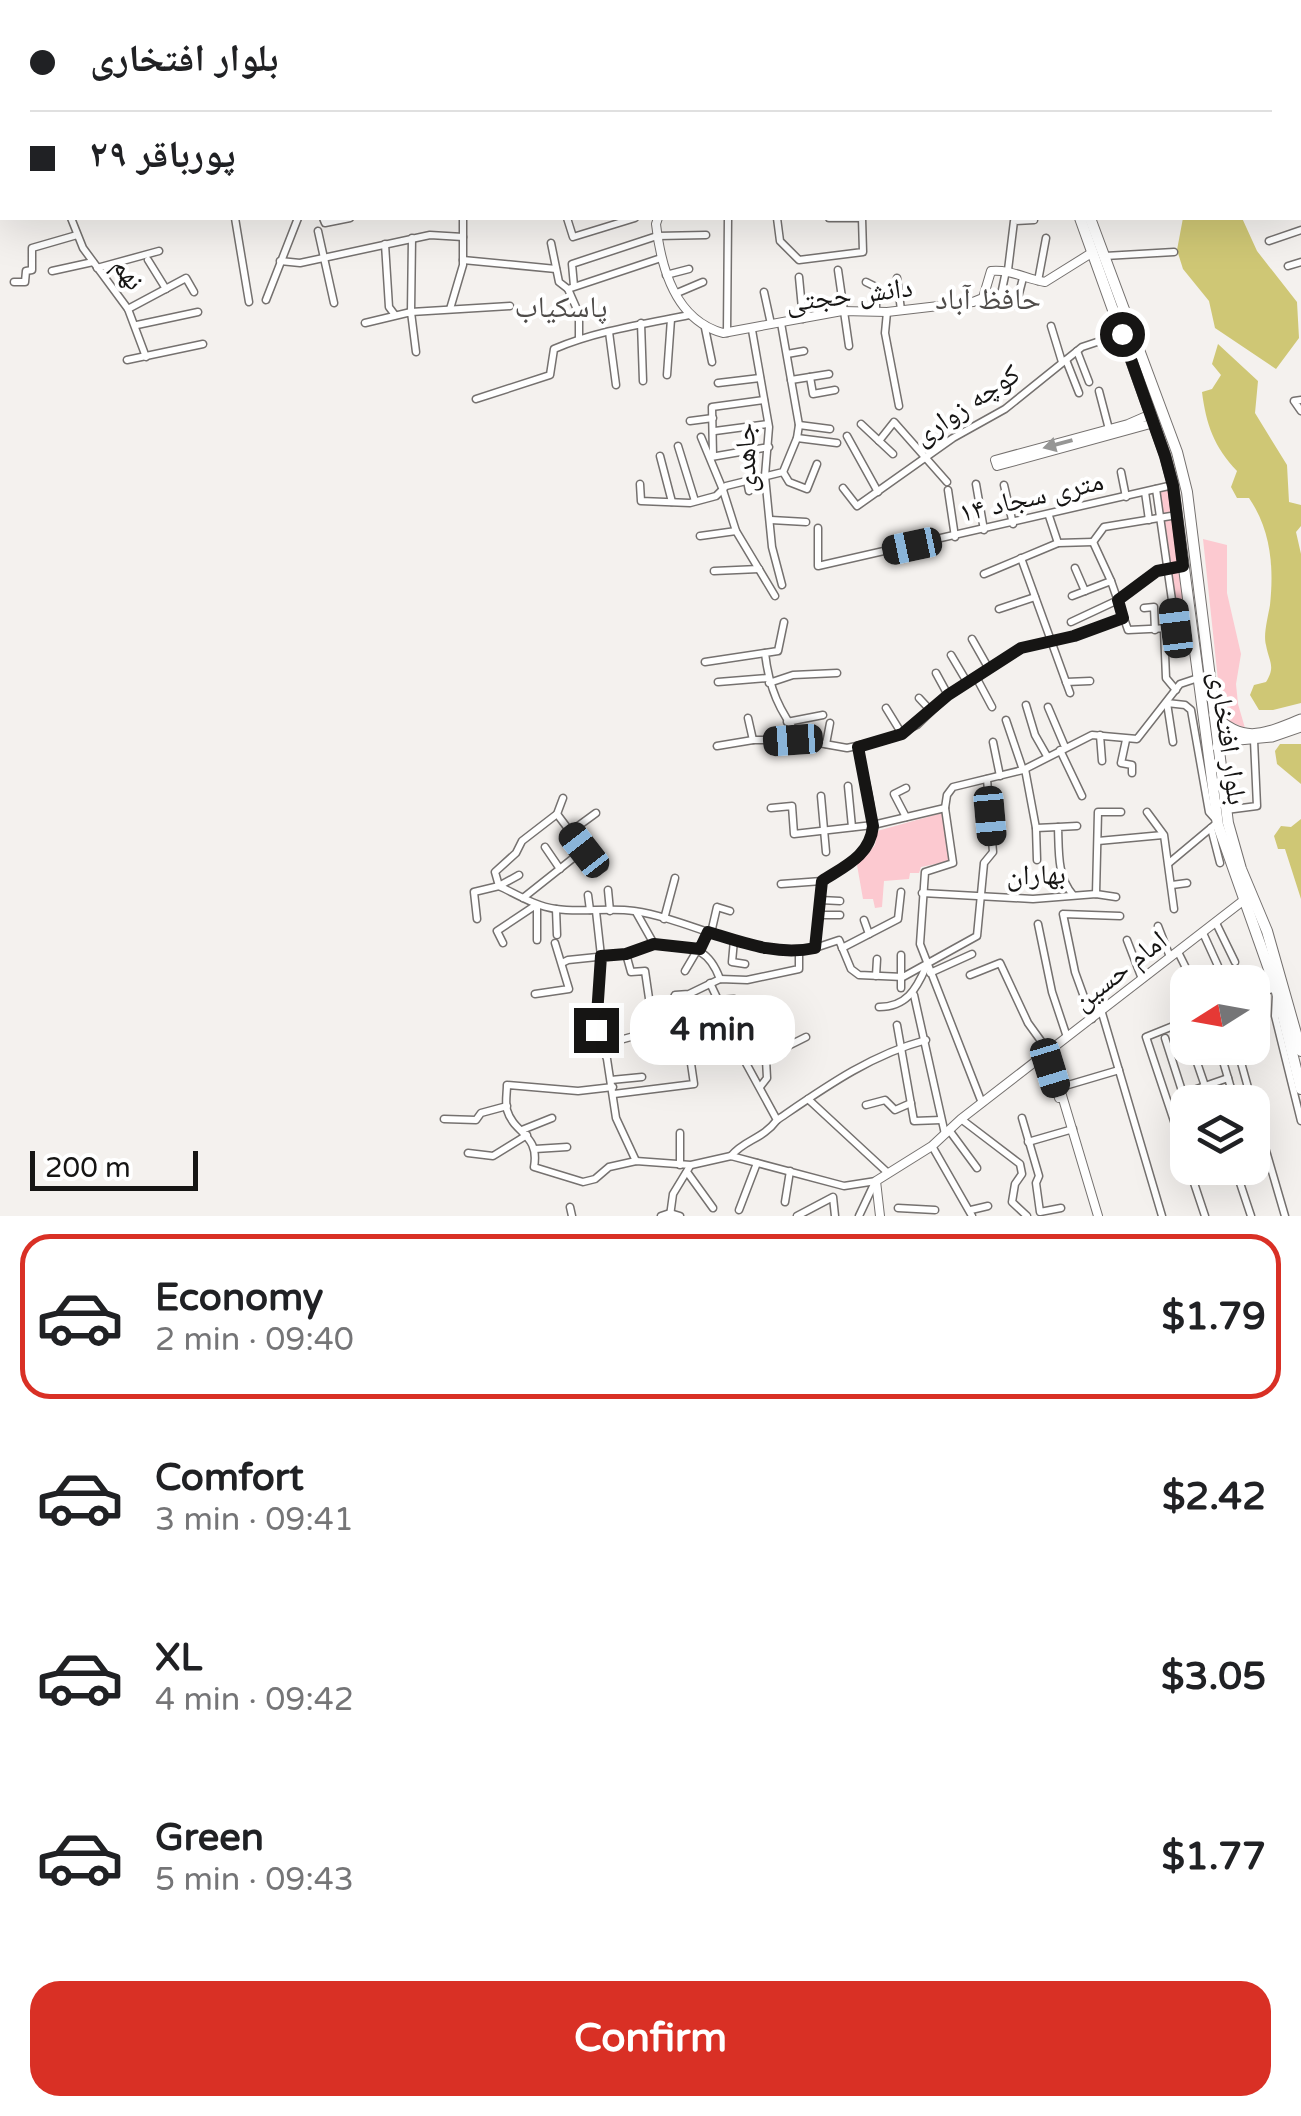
<!DOCTYPE html>
<html lang="en">
<head>
<meta charset="utf-8">
<style>
	body { margin:0; font-family:"Varela Round","Noto Naskh Arabic",sans-serif; background:#f6f6f6; color:#202124; height:100vh; display:flex; flex-direction:column; font-size:38px; white-space:nowrap }
	* { box-sizing:border-box; margin:0 }
	p { font-size:32px; color:#757577 }
	.icon { flex:none; width:55px; height:55px; fill:none; stroke:currentColor; stroke-width:2; stroke-linecap:round; stroke-linejoin:round }
	.map { position:relative; height:1216px; overflow:hidden }
	.panel { display:flex; flex-direction:column; background:#fff; flex:1 }
	.panel>* { flex:none }
	.guide { position:absolute; left:0px; top:0px; width:1302px; height:220px; box-shadow:0 10px 40px #0002; display:grid; align-content:center; height:220px; padding:0 30px; background:#fff }
	.needle { width:65px; rotate:259deg }
	.tools { position:absolute; left:1170px; top:965px; display:grid; gap:20px }
	.tools a { display:grid; place-items:center; width:100px; height:100px; border-radius:20px; background:#fff; box-shadow:0 10px 40px #0002; font-size:50px }
	.scale { position:absolute; left:30px; bottom:25px; width:168px; box-sizing:border-box; padding-left:10px; border:5px solid #161514; border-top:0; font-size:28px; line-height:35px; white-space:nowrap; color:#161514; -webkit-text-stroke:8px #fff; paint-order:stroke }
	.end { position:absolute; width:45px; height:45px; margin:-22px; border:12px solid #161514; background:#fff; box-shadow:0 0 0 5px #fff }
	.from { border-radius:50% }
	.bubble { position:absolute; height:70px; border-radius:30px; background:#fff; box-shadow:0 10px 40px #0002; font-size:32px; font-weight:700; line-height:70px; text-align:center }
	.car { position:absolute; width:30px; height:60px; margin:-30px -15px; border-radius:12px; box-shadow:0 0 8px 2px #0007; background:linear-gradient(#222 24%,#8ab4d8 0 40%,#222 0 76%,#8ab4d8 0 86%,#222 0) }
	.guide b { display:flex; align-items:center; gap:35px; height:95px; font-size:38px }
	.guide b+b { border-top:2px solid #e0e0e0 }
	.guide i { width:25px; height:25px; background:#202124 }
	ul { padding:18px 0 0; list-style:none }
	li { display:flex; align-items:center; gap:30px; height:165px; margin:0 20px 15px; padding:0 10px; border:5px solid transparent; border-radius:30px }
	li div { flex:1 }
	li b { display:block; font-size:38px }
	li em { font-style:normal; font-weight:700 }
	li.selected { border-color:#d93025 }
	li>.icon { width:90px; height:90px; stroke-width:1.5 }
	.cta { display:flex; gap:20px; margin-top:auto; padding:20px 30px }
	.cta a { flex:1; height:115px; border-radius:30px; background:#d93025; color:#fff; font-size:40px; font-weight:700; line-height:115px; text-align:center }
	.map>svg:first-child { display:block }
	.green { fill:#fcc9d0 }
	.water { fill:#cfc775 }
	.lines { fill:none; stroke-linecap:round; stroke-linejoin:round }
	.minor-casing { stroke:#75716f; stroke-width:9 }
	.tertiary-casing { stroke:#75716f; stroke-width:10 }
	.secondary-casing { stroke:#75716f; stroke-width:11 }
	.trunk-casing { stroke:#75716f; stroke-width:12 }
	.minor { stroke:#fff; stroke-width:6 }
	.tertiary { stroke:#fff; stroke-width:8 }
	.secondary { stroke:#fff; stroke-width:9 }
	.trunk { stroke:#fff; stroke-width:10 }
	.oneway { fill:#969695 }
	.route { stroke:#161514; stroke-width:12 }
	.labels { text-anchor:middle; stroke-width:8; stroke-linejoin:round; paint-order:stroke }
	.street-label { font-size:28px; fill:#161514; stroke:#fff }
	.neighbourhood-label { font-size:30px; fill:#4f4c4a; stroke:#fff }
</style>
</head>
<body>
<div class="map">
<svg width="1301" height="1216" viewBox="0 0 1301 1216">
	<rect width="100%" height="100%" fill="#f4f1ee"/>
	<g class="green">
		<path d="M1171 487 1187 623 1177 625 1157 490Z"/>
		<path d="M1203 539 1227 545V593L1241 654 1236 684 1238 704 1245 728 1222 718Z"/>
		<path d="M942 813 950 861 921 867 919 873H910L909 879 884 881 882 907 875 908 873 899H863L857 865 875 845 877 831Z"/>
	</g>
	<g class="water">
		<path d="M1183 218H1242L1257 251 1297 302 1299 338 1276 369 1215 328 1209 301 1183 269 1177 250Z"/>
		<path d="M1218 344 1258 381 1255 413 1287 465 1289 502 1301 505V526L1296 532 1301 554V703L1273 710H1259L1250 695 1254 685 1266 682C1276 666 1269 662 1266 645 1263 635 1268 617 1270 605 1274 567 1271 530 1249 498H1237L1231 487 1237 471C1214 447 1206 424 1202 392L1212 389 1221 375 1212 364Z"/>
		<path d="M1280 744H1301V784L1277 764 1275 751Z"/>
		<path d="M1301 819V899L1285 849H1278L1274 836 1281 826 1291 827Z"/>
	</g>
	<g class="lines">
		<g class="minor-casing">
			<g id="minor">
				<path d="M138 0 139 2"/>
				<path d="M177 0 178 2"/>
				<path d="M287 0V2"/>
				<path d="M317 0V2"/>
				<path d="M355 0 356 2"/>
				<path d="M522 0 523 2"/>
				<path d="M598 0 599 2"/>
				<path d="M667 0V2"/>
				<path d="M683 0V2"/>
				<path d="M729 0V2"/>
				<path d="M764 0V2"/>
				<path d="M799 0 800 2"/>
				<path d="M919 0V2"/>
				<path d="M1066 0 1067 2"/>
				<path d="M1138 0V2"/>
				<path d="M22 2 27 0"/>
				<path d="M237 2V0"/>
				<path d="M551 2V0"/>
				<path d="M623 2 629 0"/>
				<path d="M855 2V0"/>
				<path d="M0 33 2 27"/>
				<path d="M1300 55H1301"/>
				<path d="M1300 143H1301"/>
				<path d="M2 146V155"/>
				<path d="M1300 171H1301"/>
				<path d="M0 195 2 194"/>
				<path d="M1300 202H1301"/>
				<path d="M71 218 83 248 128 309 146 357"/>
				<path d="M235 218 249 302"/>
				<path d="M323 218 325 223 350 218"/>
				<path d="M567 218 573 237 635 218"/>
				<path d="M777 218 780 241 799 260 863 252 862 218"/>
				<path d="M829 218H861"/>
				<path d="M318 231 334 303"/>
				<path d="M412 238 411 312 510 306"/>
				<path d="M1269 241 1301 230"/>
				<path d="M551 243 559 282 568 289 661 258"/>
				<path d="M385 244 389 307 395 315"/>
				<path d="M1105 256 1174 252"/>
				<path d="M148 260 166 289"/>
				<path d="M463 260 556 269"/>
				<path d="M280 261 300 263 430 235 463 237"/>
				<path d="M1288 266 1301 262"/>
				<path d="M97 268 159 251"/>
				<path d="M838 270 849 346"/>
				<path d="M1008 270 1014 221 1034 220"/>
				<path d="M52 271 93 262"/>
				<path d="M666 275 689 269"/>
				<path d="M799 277 803 319"/>
				<path d="M897 278 901 310"/>
				<path d="M1038 281 1046 238"/>
				<path d="M14 282H25L26 271 32 270V248L77 235"/>
				<path d="M866 282 876 287V310"/>
				<path d="M574 286 572 264 657 236 706 235"/>
				<path d="M568 289 579 314V339"/>
				<path d="M764 292 771 324"/>
				<path d="M677 293 703 282"/>
				<path d="M266 300 298 218"/>
				<path d="M999 304 1006 271"/>
				<path d="M1016 305 1023 278"/>
				<path d="M128 309 186 278 194 292"/>
				<path d="M450 309 463 265V218"/>
				<path d="M887 312 885 333 899 406"/>
				<path d="M365 323 411 312 416 352"/>
				<path d="M641 323 643 381"/>
				<path d="M137 325 198 312"/>
				<path d="M1051 326 1062 362"/>
				<path d="M705 328 712 362"/>
				<path d="M752 330 769 427 765 476 772 547 782 585"/>
				<path d="M609 332 616 385"/>
				<path d="M727 333 728 218"/>
				<path d="M1077 351 1089 382"/>
				<path d="M787 354 804 351"/>
				<path d="M127 360 203 344"/>
				<path d="M1066 360 1079 393"/>
				<path d="M667 375 671 319"/>
				<path d="M810 377 813 394 835 390"/>
				<path d="M791 380 829 374"/>
				<path d="M718 383 760 378"/>
				<path d="M1099 391 1110 433"/>
				<path d="M476 399 550 375 554 349C596 331 644 324 689 315"/>
				<path d="M1301 400 1294 401 1301 411"/>
				<path d="M690 421 713 418"/>
				<path d="M861 424 893 454"/>
				<path d="M799 425 830 429"/>
				<path d="M715 431 768 424"/>
				<path d="M847 436 878 492"/>
				<path d="M701 437 723 490 736 531 775 596"/>
				<path d="M797 438 837 443"/>
				<path d="M879 441 894 422 947 482"/>
				<path d="M678 446 695 501"/>
				<path d="M660 456 672 502"/>
				<path d="M713 456 712 407 764 400"/>
				<path d="M711 457 769 447"/>
				<path d="M783 472 789 482 807 489 817 464"/>
				<path d="M1121 472 1126 497"/>
				<path d="M747 481 749 491"/>
				<path d="M640 484 641 501 690 503 716 496 726 486 783 472 797 438 799 425 781 323"/>
				<path d="M976 484 984 530"/>
				<path d="M1004 485 1013 524"/>
				<path d="M843 488 857 506 953 438 1005 409 1082 347 1121 334"/>
				<path d="M1156 489 1176 628"/>
				<path d="M948 490 955 537"/>
				<path d="M1145 492 1149 520"/>
				<path d="M1049 516 1058 543"/>
				<path d="M771 520 806 522"/>
				<path d="M818 528V566L1173 485"/>
				<path d="M700 536 736 531"/>
				<path d="M1093 542 1111 581 1128 630 1191 627"/>
				<path d="M1093 542 1104 527 1177 515"/>
				<path d="M1021 558 1070 693"/>
				<path d="M1075 568 1085 591"/>
				<path d="M714 571 759 569"/>
				<path d="M984 574 1058 543 1093 542"/>
				<path d="M1072 596 1111 581"/>
				<path d="M1144 608 1154 607 1155 630"/>
				<path d="M999 609 1035 597"/>
				<path d="M784 622 778 651 765 653C769 688 779 711 801 739"/>
				<path d="M1071 622 1118 600 1157 571 1183 566"/>
				<path d="M1164 629 1166 678 1176 690"/>
				<path d="M972 639 989 669"/>
				<path d="M951 655 967 682"/>
				<path d="M705 662 765 653"/>
				<path d="M936 673 948 695"/>
				<path d="M976 677 992 707"/>
				<path d="M718 682 768 678"/>
				<path d="M1066 682 1090 681"/>
				<path d="M769 683 793 675 837 673"/>
				<path d="M919 698 931 711"/>
				<path d="M1026 705 1035 735 1047 756"/>
				<path d="M1048 707 1065 747"/>
				<path d="M886 708 902 734"/>
				<path d="M748 718 753 740"/>
				<path d="M1006 720 1023 770"/>
				<path d="M787 722 823 715"/>
				<path d="M1100 735 1102 761"/>
				<path d="M1126 740 1121 763 1132 765V773"/>
				<path d="M993 742 1000 776"/>
				<path d="M826 744 830 723"/>
				<path d="M717 746 753 740H802L847 748 885 740 917 725 948 695 1021 648 1073 636 1123 618"/>
				<path d="M1060 750 1082 796"/>
				<path d="M1025 769 1036 828 1037 860"/>
				<path d="M848 786 852 827"/>
				<path d="M906 788 894 794 906 817"/>
				<path d="M821 796 826 852"/>
				<path d="M771 808 792 806 794 834 873 825 945 808 947 795 953 787 1023 770 1092 735 1137 739 1180 684 1198 678"/>
				<path d="M945 808 953 863 925 872 920 944 982 1103"/>
				<path d="M1226 810 1257 806 1254 740"/>
				<path d="M1147 812 1164 835 1174 909"/>
				<path d="M557 814 584 850"/>
				<path d="M1036 828 1058 827"/>
				<path d="M1211 828 1220 863"/>
				<path d="M570 832 596 813"/>
				<path d="M1098 841 1163 835"/>
				<path d="M545 847 560 869"/>
				<path d="M1169 863 1218 822 1209 812 1191 710 1185 705 1167 703 1173 742"/>
				<path d="M781 884 822 881"/>
				<path d="M1172 885 1187 883"/>
				<path d="M499 886C518 895 535 906 556 909 582 913 609 907 634 911 695 920 752 960 815 948L822 881C836 872 858 862 867 848 881 827 862 772 858 747"/>
				<path d="M499 886 495 872 516 853 522 841 557 814 563 798"/>
				<path d="M608 890 610 911"/>
				<path d="M922 893 1033 899 1096 894 1116 897"/>
				<path d="M1096 894 1098 812H1121"/>
				<path d="M588 895 590 910"/>
				<path d="M1073 895C1057 876 1059 852 1058 827L1077 826"/>
				<path d="M523 898 591 844 604 867"/>
				<path d="M820 900 840 901"/>
				<path d="M537 905V940"/>
				<path d="M556 909 557 935"/>
				<path d="M596 911 601 956 596 1030 607 1059 616 1118 636 1161"/>
				<path d="M636 912 654 944C689 950 706 942 720 979"/>
				<path d="M818 915H840"/>
				<path d="M477 919 474 892 499 886 519 875"/>
				<path d="M664 919 675 878"/>
				<path d="M864 920 869 934"/>
				<path d="M1216 923 1235 962"/>
				<path d="M1038 924 1052 992 1067 1037"/>
				<path d="M1158 926 1170 957"/>
				<path d="M711 933 717 907 730 911"/>
				<path d="M1203 933 1218 966"/>
				<path d="M734 940 732 962 745 964"/>
				<path d="M1127 940 1142 979"/>
				<path d="M503 943 497 931 536 905"/>
				<path d="M815 948 839 940 851 969 859 975 903 977 977 936 984 863 993 852 987 779"/>
				<path d="M842 948 898 919 901 892"/>
				<path d="M1178 952 1193 982"/>
				<path d="M626 954 631 972 645 971 651 1012"/>
				<path d="M562 963 568 960 626 954 654 944"/>
				<path d="M685 971 708 932"/>
				<path d="M930 973 972 954"/>
				<path d="M970 975 1000 963 1028 1023 1049 1052"/>
				<path d="M876 976 877 959"/>
				<path d="M710 983 718 1000"/>
				<path d="M901 988V955"/>
				<path d="M535 994 569 989 555 943"/>
				<path d="M1276 994 1275 1016 1301 1121"/>
				<path d="M914 995 945 1134"/>
				<path d="M1252 996 1275 988"/>
				<path d="M672 1002 675 995 689 994 720 979 747 980 799 969V951"/>
				<path d="M879 1007C906 1007 916 990 926 967"/>
				<path d="M704 1008 718 1000 734 999"/>
				<path d="M1102 1013 1162 1216"/>
				<path d="M1092 1019 1075 972 1063 914 1120 916"/>
				<path d="M1188 1020 1146 1037 1188 1163"/>
				<path d="M1184 1022 1188 1033"/>
				<path d="M897 1025 914 1121 941 1120"/>
				<path d="M1165 1038 1183 1094 1205 1086"/>
				<path d="M602 1045 681 1023"/>
				<path d="M1192 1048 1205 1086 1228 1078 1235 1102"/>
				<path d="M1219 1048 1228 1078"/>
				<path d="M1237 1048 1252 1102"/>
				<path d="M768 1056 806 1037"/>
				<path d="M611 1080 642 1077"/>
				<path d="M613 1087 578 1091 507 1085C507 1093 505 1103 507 1110 514 1134 540 1134 534 1167L583 1182 595 1179 609 1167 636 1161 691 1165 731 1156 844 1186 876 1181"/>
				<path d="M760 1087 767 1078 764 1022"/>
				<path d="M1058 1088 1119 1070"/>
				<path d="M614 1094 694 1084 689 1050"/>
				<path d="M1183 1094 1188 1107"/>
				<path d="M808 1099 888 1173"/>
				<path d="M1252 1103 1285 1216"/>
				<path d="M866 1105 885 1100 895 1110 911 1103"/>
				<path d="M1022 1118 1039 1176 1036 1183 1040 1212 1061 1208"/>
				<path d="M444 1119 476 1120 481 1113 507 1106"/>
				<path d="M961 1119 1020 1164 1022 1174 1015 1184 1012 1202 1027 1216"/>
				<path d="M777 1120C824 1088 870 1055 926 1040"/>
				<path d="M522 1130 552 1118"/>
				<path d="M949 1130 977 1168"/>
				<path d="M680 1133V1165"/>
				<path d="M1028 1142 1073 1129"/>
				<path d="M932 1146 972 1216"/>
				<path d="M535 1149 567 1147"/>
				<path d="M468 1153 493 1156 527 1135"/>
				<path d="M731 1156C745 1139 762 1140 777 1120L735 1043 740 1021"/>
				<path d="M1189 1168 1205 1216"/>
				<path d="M1235 1168 1251 1216"/>
				<path d="M687 1172 713 1208"/>
				<path d="M785 1202 790 1171"/>
				<path d="M570 1207 572 1216"/>
				<path d="M898 1208 935 1210"/>
				<path d="M739 1210 757 1163"/>
				<path d="M971 1210 988 1206"/>
				<path d="M661 1216 670 1213 680 1216"/>
				<path d="M670 1216 673 1194 690 1166"/>
				<path d="M797 1216 833 1197 835 1216"/>
				<path d="M859 1216 875 1182"/>
			</g>
		</g>
		<g class="tertiary-casing">
			<g id="tertiary">
				<path d="M702 0V2"/>
				<path d="M1258 0 1259 2"/>
				<path d="M1265 0 1266 2"/>
				<path d="M362 2 371 0"/>
				<path d="M481 2 490 0"/>
				<path d="M0 40H2"/>
				<path d="M0 71H2"/>
				<path d="M1300 114 1301 117"/>
				<path d="M658 218 656 224C661 268 675 320 723 333L842 311 887 312 973 302 983 298 991 271C1010 269 1026 279 1045 282L1093 252"/>
				<path d="M1151 414 1128 424 995 460 997 466 1154 423"/>
				<path d="M1049 1052 1098 1216"/>
				<path d="M1049 1058 1059 1098"/>
				<path d="M880 1216 876 1181 932 1146 961 1119 1244 900"/>
			</g>
		</g>
		<g class="secondary-casing">
			<g id="secondary">
				<path d="M1214 715C1245 745 1265 733 1301 719"/>
				<path d="M1217 747 1228 741 1272 737 1301 727"/>
			</g>
		</g>
		<g class="trunk-casing">
			<g id="trunk">
				<path d="M995 0 996 2"/>
				<path d="M1003 0 1004 2"/>
				<path d="M1010 0 1011 2"/>
				<path d="M400 2 408 0"/>
				<path d="M438 2 447 0"/>
				<path d="M0 50H2"/>
				<path d="M0 61H2"/>
				<path d="M1080 218 1165 455 1173 485 1218 825 1277 992 1301 1089"/>
				<path d="M1090 218 1177 452 1187 492 1228 823 1241 869 1267 931 1301 1051"/>
			</g>
		</g>
		<use href="#minor" class="minor"/>
		<use href="#tertiary" class="tertiary"/>
		<use href="#secondary" class="secondary"/>
		<use href="#trunk" class="trunk"/>
	</g>
	<defs><path id="oneway-solid" d="M-6-.8H1V-3.2L6.5 0L1 3.2V.8H-6Z" transform="scale(2.5)"/></defs>
	<use class="oneway" href="#oneway-solid" transform="translate(1058 444) rotate(165)"/>
	<g class="lines">
		<path class="route" d="M596 1030 601 956 626 954 654 944 700 949 708 932C744 943 778 956 815 948L822 881C845 866 870 856 873 826L858 747 902 734 948 695 1021 648 1074 636 1123 618 1118 600 1157 571 1183 566 1173 486 1165 456 1122 334"/>
	</g>
	<g class="labels">
		<g class="street-label">
			<text transform="translate(129 273) rotate(53)" y="10">نهم</text>
			<text transform="translate(849 294) rotate(-7)" y="10">دانش حجتی</text>
			<text transform="translate(966 404) rotate(-34)" y="10">کوچه زواری</text>
			<text transform="translate(745 458) rotate(-92)" y="10">جاهدی</text>
			<text transform="translate(1031 496) rotate(-13)" y="10">۱۴ متری سجاد</text>
			<text transform="translate(1229 738) rotate(82)" y="10">بلوار افتخاری</text>
			<text transform="translate(1036 874) rotate(-1)" y="10">بهاران</text>
			<text transform="translate(1119 970) rotate(-38)" y="10">امام حسین</text>
		</g>
		<g class="neighbourhood-label">
			<text x="988" y="309">حافظ آباد</text>
			<text x="561" y="317">پاسکیاب</text>
		</g>
	</g>
</svg>
<div class="tools">
<a><svg class="needle" viewBox="-14 -14 28 28"><path d="M0-13l5 13h-10z" fill="#e53935"/><path d="M0 13l5-13h-10z" fill="#757577"/></svg></a>
<a><svg class="icon" aria-label="layers" viewBox="0 0 24 24"><path d="M12 4l9 5-9 5-9-5zM3 14l9 5 9-5"/></svg></a>
</div>
<div class="scale">200 m</div>
<i class="end from" style="left:1122px;top:334px"></i>
<i class="end" style="left:596px;top:1030px"></i>
<div class="bubble" style="left:630px;top:995px;width:165px">4 min</div>
<i class="car" style="left:912px;top:546px;rotate:258deg"></i>
<i class="car" style="left:1176px;top:628px;rotate:353deg"></i>
<i class="car" style="left:793px;top:740px;rotate:266deg"></i>
<i class="car" style="left:990px;top:816px;rotate:175deg"></i>
<i class="car" style="left:584px;top:850px;rotate:322deg"></i>
<i class="car" style="left:1050px;top:1068px;rotate:163deg"></i>
<div class="guide">
<b><i class="from"></i>بلوار افتخاری</b>
<b><i></i>پورباقر ۲۹</b>
</div>
</div>
<section class="panel">
<ul>
<li class="selected"><svg class="icon" aria-label="car" viewBox="0 0 24 24"><path d="M5 17H2v-5l4-1 3-4h7l3 4 3 1v5h-3M9 17h6M6 11h13"/><circle cx="7" cy="17" r="2"/><circle cx="17" cy="17" r="2"/></svg><div><b>Economy</b><p>2 min · 09:40</p></div><em>$1.79</em></li>
<li><svg class="icon" aria-label="car" viewBox="0 0 24 24"><path d="M5 17H2v-5l4-1 3-4h7l3 4 3 1v5h-3M9 17h6M6 11h13"/><circle cx="7" cy="17" r="2"/><circle cx="17" cy="17" r="2"/></svg><div><b>Comfort</b><p>3 min · 09:41</p></div><em>$2.42</em></li>
<li><svg class="icon" aria-label="car" viewBox="0 0 24 24"><path d="M5 17H2v-5l4-1 3-4h7l3 4 3 1v5h-3M9 17h6M6 11h13"/><circle cx="7" cy="17" r="2"/><circle cx="17" cy="17" r="2"/></svg><div><b>XL</b><p>4 min · 09:42</p></div><em>$3.05</em></li>
<li><svg class="icon" aria-label="car" viewBox="0 0 24 24"><path d="M5 17H2v-5l4-1 3-4h7l3 4 3 1v5h-3M9 17h6M6 11h13"/><circle cx="7" cy="17" r="2"/><circle cx="17" cy="17" r="2"/></svg><div><b>Green</b><p>5 min · 09:43</p></div><em>$1.77</em></li>
</ul>
<div class="cta"><a>Confirm</a></div>
</section>
</body>
</html>
